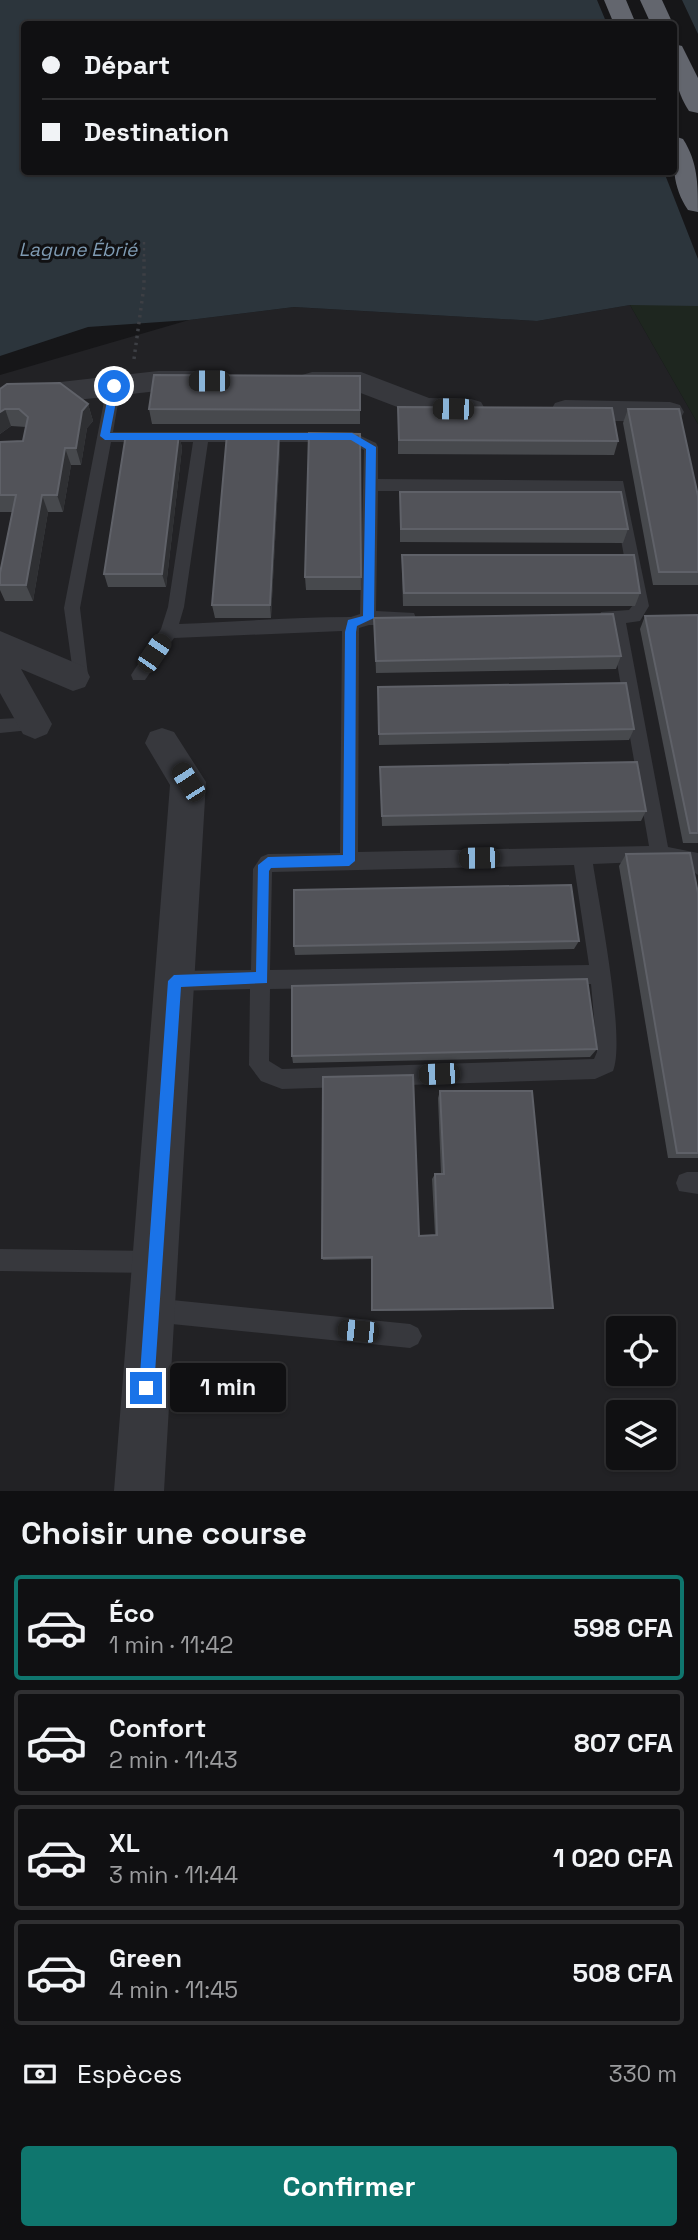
<!DOCTYPE html>
<html lang="fr">
<head>
<meta charset="utf-8">
<style>
	body { margin:0; font-family:"Space Grotesk",sans-serif; background:#19191b; color:#f1f3f6; height:100vh; display:flex; flex-direction:column; font-size:26px; white-space:nowrap }
	* { box-sizing:border-box; margin:0 }
	p { font-size:23px; color:#9c9d9f }
	.icon { flex:none; width:38px; height:38px; fill:none; stroke:currentColor; stroke-width:2; stroke-linecap:round; stroke-linejoin:round }
	.map { position:relative; height:1491px; overflow:hidden }
	.sheet { display:flex; flex-direction:column; background:#101012; flex:1 }
	.sheet>* { flex:none }
	.top-card { position:absolute; left:21px; top:21px; width:656px; height:154px; border-radius:7px; box-shadow:0 2px 5px #0004,0 0 0 2px #303032; display:grid; align-content:center; height:154px; padding:0 21px; background:#101012 }
	.tools { position:absolute; left:606px; top:1316px; display:grid; gap:14px }
	.tools a { display:grid; place-items:center; width:70px; height:70px; border-radius:7px; background:#101012; box-shadow:0 2px 5px #0004,0 0 0 2px #303032; font-size:35px }
	.end { position:absolute; width:32px; height:32px; margin:-16px; border:9px solid #1a73e8; background:#fff; box-shadow:0 0 0 4px #fff }
	.from { border-radius:50% }
	.bubble { position:absolute; height:49px; border-radius:7px; background:#101012; box-shadow:0 2px 5px #0004,0 0 0 2px #303032; font-size:23px; font-weight:600; line-height:49px; text-align:center }
	.car { position:absolute; width:21px; height:42px; margin:-21px -10px; border-radius:9px; box-shadow:0 0 5px 2px #0007; background:linear-gradient(#222 24%,#8ab4d8 0 40%,#222 0 76%,#8ab4d8 0 86%,#222 0) }
	.top-card b { display:flex; align-items:center; gap:24px; height:66px; font-size:26px }
	.top-card b+b { border-top:2px solid #303032 }
	.top-card i { width:18px; height:18px; background:#f1f3f6 }
	ul { padding:0; list-style:none }
	li { display:flex; align-items:center; gap:21px; height:105px; margin:0 14px 10px; padding:0 7px; border:4px solid #303032; border-radius:7px }
	li div { flex:1 }
	li b { display:block; font-size:26px }
	li em { font-style:normal; font-weight:600 }
	li.active { border-color:#0f766e }
	li>.icon { width:63px; height:63px; stroke-width:1.5 }
	h2 { padding:0 21px; font-size:32px; line-height:84px }
	.pay { display:flex; align-items:center; gap:18px; height:77px; padding:0 21px; font-size:26px }
	.pay p { margin-inline-start:auto }
	.button { display:flex; gap:14px; margin-top:auto; padding:14px 21px }
	.button a { flex:1; height:80px; border-radius:7px; background:#0f766e; color:#fff; font-size:28px; font-weight:600; line-height:80px; text-align:center }
	.map>svg:first-child { display:block }
	.built { fill:#222225; fill-rule:evenodd }
	.green { fill:#1e261f }
	.water { fill:#2c353c; fill-rule:evenodd }
	.pier { fill:#161618 }
	.lines { fill:none; stroke-linecap:round; stroke-linejoin:round }
	.path-far1 { stroke:#3d3f44; stroke-width:2.5; stroke-dasharray:2.5 3.5; stroke-linecap:butt }
	.path { stroke:#3d3f44; stroke-width:3.5; stroke-dasharray:2.5 4.5; stroke-linecap:butt }
	.lane { fill:#37383d; fill-rule:evenodd }
	.street { fill:#37383d; fill-rule:evenodd }
	.highway { fill:#63666e; fill-rule:evenodd }
	.wall { fill:#47494d }
	.shaded-wall { fill:#2f3033 }
	.building { fill:#525359; stroke:#5f6168; stroke-width:2 }
	.route { fill:#1a73e8 }
	.labels { text-anchor:middle; stroke-width:6; stroke-linejoin:round; paint-order:stroke }
	.far-water-label { font-size:19px; font-style:italic; fill:#7f9bb3; stroke:#111113 }
</style>
</head>
<body>
<div class="map">
<svg width="698" height="1491" viewBox="0 0 698 1491">
	<rect width="100%" height="100%" fill="#161618"/>
	<path class="built" d="M630 305 698 424V1491H0V375L189 320 294 307 537 321ZM618 1328H663V1374H618ZM618 1412H663V1458H618Z"/>
	<path class="green" d="M697 304 698 306V424L630 305Z"/>
	<path class="water" d="M0 0H698V306L630 305 537 321 294 307 189 320 88 327 0 356ZM24 24H674V172H24Z"/>
	<path class="pier" d="M597 0H682L698 34V259L664 172H674V24H607Z"/>
	<g class="lines">
		<path class="path-far1" d="M144 242V260"/>
		<path class="path" d="M134 359 144 286V259"/>
		<g class="lane">
			<path d="M114 381 121 386 113 432H352L376 443 378 447V479L623 481 649 606 640 621 626 623 668 847 698 853V875L686 867 664 861 593 864C599 904 626 1040 613 1071L595 1079 282 1089 261 1081 249 1065 250 989 175 991 168 988 165 981 168 974 175 971 251 970 253 869 261 857 268 854 340 853 342 631 174 638 145 680H133L131 675 161 629 168 607 193 442H111L80 608 88 675 86 680H74L64 608 107 386ZM208 442H350L364 450 360 614 351 617C294 617 237 622 179 624L184 607ZM378 491H612L633 605 629 610 601 612 599 617 601 622 610 623 649 846 358 852 359 628 369 625H408L414 623 416 618 414 613 376 611ZM574 865 589 965 270 970 272 872ZM591 984 597 1052 594 1059 282 1069 269 1061 270 989Z"/>
			<path d="M35 717 41 719 44 724 41 729 0 733V719Z"/>
			<path d="M687 1172H698V1194L679 1191 676 1183 679 1175Z"/>
			<path d="M0 1249 155 1251 163 1254 166 1262 163 1270 155 1273 0 1271Z"/>
			<path d="M152 1298 410 1324 418 1328 422 1336 418 1344 410 1348 152 1322 144 1318 140 1310 144 1302Z"/>
		</g>
		<g class="street">
			<path d="M158 371H200L210 374 214 381 210 388 200 391H158L14 407 0 413V390L7 388Z"/>
			<path d="M312 372H361L429 398 471 399 481 402 485 409 481 416 471 419 426 418 358 392H312L302 389 298 382 302 375Z"/>
			<path d="M565 400 670 402 680 405 684 412 680 419 670 422 565 420 555 417 551 410 555 403Z"/>
			<path d="M0 631 85 667 90 677 85 687 73 691 21 669 52 724 47 734 35 739 23 734 0 693Z"/>
			<path d="M162 728 174 732 206 782 164 1491H114L170 785 145 743 150 732Z"/>
		</g>
		<g class="highway">
			<path d="M604 0H626L636 24H614Z"/>
			<path d="M640 0H662L673 24H651Z"/>
			<path d="M674 44 682 46 698 78V113L689 111C675 90 673 68 674 44Z"/>
			<path d="M674 136 683 139C698 162 698 185 698 212L688 210C672 186 673 164 674 136Z"/>
		</g>
	</g>
	<g class="wall">
		<path d="M360 376V424H152L149 409Z"/>
		<path d="M0 389 88 404 93 421 87 428 81 465H71L63 512H48L33 601H5L0 590V573L12 512H0V442L23 441 26 427 11 426 0 434Z"/>
		<path d="M398 407 618 441 614 455 398 454Z"/>
		<path d="M628 409 698 496V585H653L623 423Z"/>
		<path d="M179 434 182 448 166 587H108L104 574Z"/>
		<path d="M360 434 361 590H306L305 577Z"/>
		<path d="M280 448 271 618H215L212 605Z"/>
		<path d="M400 492 628 529 623 543 400 542Z"/>
		<path d="M402 555 640 593 635 606H403L402 568Z"/>
		<path d="M698 615V843H683L640 629 645 616Z"/>
		<path d="M374 618 621 656 616 669 376 673Z"/>
		<path d="M378 687 634 729 629 740 379 745Z"/>
		<path d="M380 767 646 811 641 821 382 826Z"/>
		<path d="M626 854 698 893V1158H668L619 866Z"/>
		<path d="M579 941 574 949 295 955 294 946Z"/>
		<path d="M597 1049 590 1057 293 1063 292 1056Z"/>
		<path d="M440 1091 553 1308 547 1309 372 1311 371 1259 323 1260 322 1258 419 1236 435 1235 432 1179 435 1174H441L438 1098Z"/>
	</g>
	<g class="shaded-wall">
		<path d="M88 404 93 421 87 428 81 465 76 448 82 411Z"/>
		<path d="M5 409 11 426 0 434V412Z"/>
		<path d="M179 434 182 448 166 587 162 574Z"/>
		<path d="M279 434 280 448 271 618 270 605Z"/>
		<path d="M65 448 71 465 63 512 57 495Z"/>
		<path d="M42 495 48 512 33 601 26 585Z"/>
	</g>
	<g class="building">
		<path d="M154 375 360 376V410L149 409Z"/>
		<path d="M60 383 88 404 82 411 76 448H65L57 495H42L26 585H0V573L16 495H0V442L23 441 28 417 19 409H5L0 412V389L7 384Z"/>
		<path d="M398 407 612 408 618 441 399 440Z"/>
		<path d="M628 409H679L698 496V572H659Z"/>
		<path d="M309 433 360 434 361 577H305Z"/>
		<path d="M126 434H179L162 574H104Z"/>
		<path d="M227 434H279L270 605H212Z"/>
		<path d="M400 492H621L628 529H401Z"/>
		<path d="M402 555H634L640 593H404Z"/>
		<path d="M613 614 621 656 376 661 374 618Z"/>
		<path d="M698 615V833H690L645 616Z"/>
		<path d="M626 683 634 729 379 734 378 687Z"/>
		<path d="M637 762 646 811 382 816 380 767Z"/>
		<path d="M690 853 698 893V1153H677L626 854Z"/>
		<path d="M571 885 579 941 294 946V890Z"/>
		<path d="M587 979 597 1049 292 1056V986Z"/>
		<path d="M413 1075 419 1236 437 1235 435 1174H444L440 1091H532L553 1308 372 1310V1257L322 1258 323 1077Z"/>
	</g>
	<path class="route" d="M114 383 119 386 110 433H352L376 447 374 618 357 626 356 632 355 861 349 866 271 868 269 871 267 983 181 987 154 1388 152 1393 146 1395 141 1393 139 1388 168 981 174 975 256 972 258 865 268 857 343 855 345 632 348 620 363 616 366 449 351 440H105L100 436 110 386Z"/>
	<g class="labels">
		<g class="far-water-label">
			<text x="78" y="256">Lagune Ébrié</text>
		</g>
	</g>
</svg>
<div class="tools">
<a><svg class="icon" aria-label="locate" viewBox="0 0 24 24"><circle cx="12" cy="12" r="6"/><path d="M12 2v4M12 18v4M2 12h4M18 12h4"/></svg></a>
<a><svg class="icon" aria-label="layers" viewBox="0 0 24 24"><path d="M12 4l9 5-9 5-9-5zM3 14l9 5 9-5"/></svg></a>
</div>
<i class="end from" style="left:114px;top:386px"></i>
<i class="end" style="left:146px;top:1388px"></i>
<div class="bubble" style="left:170px;top:1363px;width:116px">1 min</div>
<i class="car" style="left:209px;top:381px;rotate:270deg"></i>
<i class="car" style="left:453px;top:409px;rotate:271deg"></i>
<i class="car" style="left:154px;top:653px;rotate:34deg"></i>
<i class="car" style="left:188px;top:782px;rotate:327deg"></i>
<i class="car" style="left:479px;top:858px;rotate:269deg"></i>
<i class="car" style="left:439px;top:1074px;rotate:268deg"></i>
<i class="car" style="left:358px;top:1331px;rotate:276deg"></i>
<div class="top-card">
<b><i class="from"></i>Départ</b>
<b><i></i>Destination</b>
</div>
</div>
<section class="sheet">
<h2>Choisir une course</h2>
<ul>
<li class="active"><svg class="icon" aria-label="car" viewBox="0 0 24 24"><path d="M5 17H2v-5l4-1 3-4h7l3 4 3 1v5h-3M9 17h6M6 11h13"/><circle cx="7" cy="17" r="2"/><circle cx="17" cy="17" r="2"/></svg><div><b>Éco</b><p>1 min · 11:42</p></div><em>598 CFA</em></li>
<li><svg class="icon" aria-label="car" viewBox="0 0 24 24"><path d="M5 17H2v-5l4-1 3-4h7l3 4 3 1v5h-3M9 17h6M6 11h13"/><circle cx="7" cy="17" r="2"/><circle cx="17" cy="17" r="2"/></svg><div><b>Confort</b><p>2 min · 11:43</p></div><em>807 CFA</em></li>
<li><svg class="icon" aria-label="car" viewBox="0 0 24 24"><path d="M5 17H2v-5l4-1 3-4h7l3 4 3 1v5h-3M9 17h6M6 11h13"/><circle cx="7" cy="17" r="2"/><circle cx="17" cy="17" r="2"/></svg><div><b>XL</b><p>3 min · 11:44</p></div><em>1 020 CFA</em></li>
<li><svg class="icon" aria-label="car" viewBox="0 0 24 24"><path d="M5 17H2v-5l4-1 3-4h7l3 4 3 1v5h-3M9 17h6M6 11h13"/><circle cx="7" cy="17" r="2"/><circle cx="17" cy="17" r="2"/></svg><div><b>Green</b><p>4 min · 11:45</p></div><em>508 CFA</em></li>
</ul>
<div class="pay"><svg class="icon" aria-label="cash" viewBox="0 0 24 24"><path d="M3 7h18v10H3z"/><circle cx="12" cy="12" r="2"/></svg>Espèces<p>330 m</p></div>
<div class="button"><a>Confirmer</a></div>
</section>
</body>
</html>
